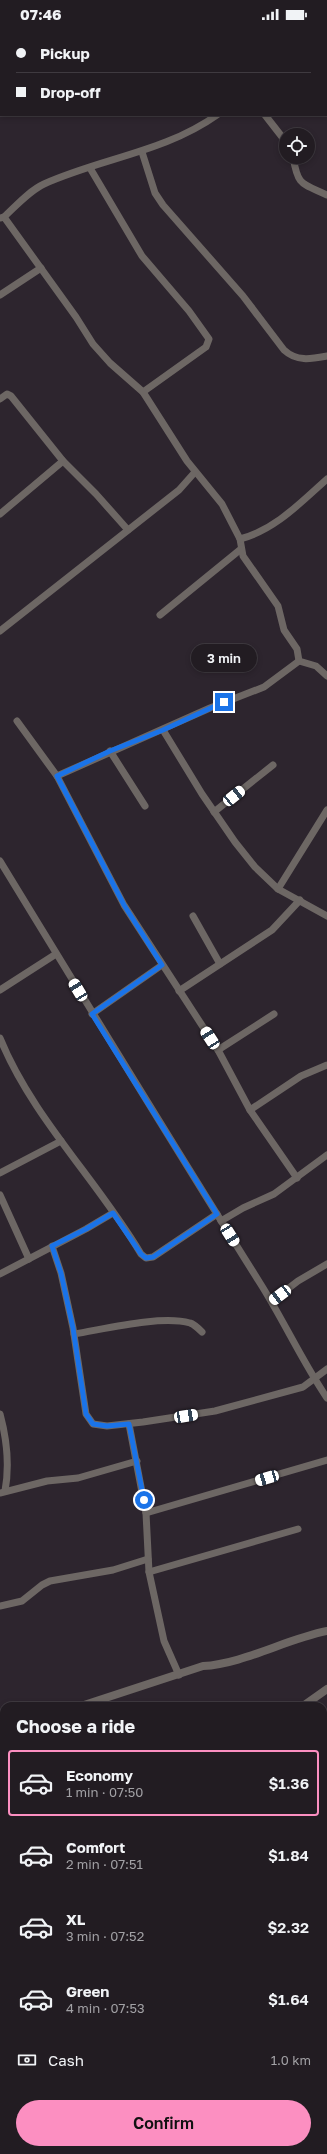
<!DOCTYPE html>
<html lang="en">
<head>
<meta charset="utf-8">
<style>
	body { margin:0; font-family:"Golos Text",sans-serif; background:#2e292f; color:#f1f3f6; height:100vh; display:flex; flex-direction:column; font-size:15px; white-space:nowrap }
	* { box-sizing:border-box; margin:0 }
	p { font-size:13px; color:#a2a1a5 }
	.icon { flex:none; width:22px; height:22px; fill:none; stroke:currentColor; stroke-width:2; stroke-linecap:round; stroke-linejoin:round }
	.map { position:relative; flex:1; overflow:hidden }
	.sheet { position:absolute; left:0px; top:1674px; width:327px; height:452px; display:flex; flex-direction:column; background:#221c22; border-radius:12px 12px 0 0; box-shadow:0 2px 6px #0003,0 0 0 1px #3f3a40 }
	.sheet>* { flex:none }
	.hud { position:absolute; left:0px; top:0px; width:327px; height:88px; box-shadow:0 2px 6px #0003,0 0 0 1px #3f3a40; display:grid; align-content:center; height:88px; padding:0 16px; background:#221c22 }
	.controls { position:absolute; left:279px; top:100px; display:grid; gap:8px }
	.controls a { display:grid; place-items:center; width:36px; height:36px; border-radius:50%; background:#221c22; box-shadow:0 2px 6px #0003,0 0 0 1px #3f3a40; font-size:20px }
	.end { position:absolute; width:18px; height:18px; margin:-9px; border:5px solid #1a73e8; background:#fff; box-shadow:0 0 0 2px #fff }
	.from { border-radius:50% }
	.bubble { position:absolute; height:28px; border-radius:14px; background:#221c22; box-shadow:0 2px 6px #0003,0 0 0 1px #3f3a40; font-size:13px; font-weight:600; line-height:28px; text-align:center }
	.car { position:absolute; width:12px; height:24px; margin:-12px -6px; border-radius:5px; box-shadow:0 0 3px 1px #0007; background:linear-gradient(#fff 24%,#345 0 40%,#fff 0 76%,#345 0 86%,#fff 0) }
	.hud b { display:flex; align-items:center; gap:14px; height:38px; font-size:15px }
	.hud b+b { border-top:1px solid #3f3a40 }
	.hud i { width:10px; height:10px; background:#f1f3f6 }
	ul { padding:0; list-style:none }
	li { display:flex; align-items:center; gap:12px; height:66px; margin:0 8px 6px; padding:0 8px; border:2px solid transparent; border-radius:4px }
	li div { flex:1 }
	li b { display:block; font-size:15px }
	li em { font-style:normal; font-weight:600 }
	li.selected { border-color:#fc8fc1 }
	li>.icon { width:36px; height:36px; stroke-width:1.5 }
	h2 { padding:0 16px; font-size:18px; line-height:48px }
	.pay { display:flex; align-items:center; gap:10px; height:44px; padding:0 16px; font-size:15px }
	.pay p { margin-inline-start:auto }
	.primary-button { display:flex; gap:8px; margin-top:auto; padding:8px 16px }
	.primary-button a { flex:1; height:46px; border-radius:24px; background:#fc8fc1; color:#111; font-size:16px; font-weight:600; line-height:46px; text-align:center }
	.status { display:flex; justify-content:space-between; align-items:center; height:28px; padding:0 20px; background:#221c22; direction:ltr }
	.status svg { height:11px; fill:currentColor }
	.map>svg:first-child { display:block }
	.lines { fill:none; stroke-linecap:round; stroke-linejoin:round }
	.minor { stroke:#6d6764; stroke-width:7 }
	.tertiary { stroke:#6d6764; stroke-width:8 }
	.route { stroke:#1a73e8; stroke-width:5 }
</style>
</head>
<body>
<div class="status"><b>07:46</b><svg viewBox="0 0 49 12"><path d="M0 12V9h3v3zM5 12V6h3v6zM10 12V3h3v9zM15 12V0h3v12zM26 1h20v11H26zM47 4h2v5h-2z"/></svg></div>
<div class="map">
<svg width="327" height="2126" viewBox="0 0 327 2126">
	<rect width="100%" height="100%" fill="#2d252e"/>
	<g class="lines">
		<g class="minor">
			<path d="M326 31H327"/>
			<path d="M265 87 286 114"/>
			<path d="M142 124 155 165 163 177 243 268 284 322C297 334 311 331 327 328"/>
			<path d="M293 129C298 158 301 155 327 167"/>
			<path d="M90 140 142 228 189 283 209 311 206 319 143 364"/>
			<path d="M4 189 76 289 93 316 110 335 143 364 187 433 222 476 240 511 243 528 278 578 284 602 297 621 299 633 316 638 327 648"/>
			<path d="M0 190 4 189C16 178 29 163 44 156 102 130 165 124 217 87"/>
			<path d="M0 267 41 240"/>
			<path d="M0 371 7 366 11 368 63 433 96 466 128 502"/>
			<path d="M0 486 63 433"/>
			<path d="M240 511C275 502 301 474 327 451"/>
			<path d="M160 587 241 521"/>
			<path d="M0 603 179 462 195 444"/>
			<path d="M17 693 57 748 124 877 218 1022 250 1082 297 1150"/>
			<path d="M163 702 202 766 235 814 255 839 278 861 327 888"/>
			<path d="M110 723 145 778"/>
			<path d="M57 748 210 680 264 659 299 633"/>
			<path d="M214 784 273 737"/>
			<path d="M0 833C86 974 172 1115 260 1255 284 1293 302 1333 327 1370"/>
			<path d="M278 861 327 782"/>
			<path d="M193 888 220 936"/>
			<path d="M0 962 56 926"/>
			<path d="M179 963 272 902 300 872"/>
			<path d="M92 986 162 937"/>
			<path d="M0 1010C32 1089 98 1153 141 1226L146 1230 153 1229 217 1186"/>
			<path d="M218 1022 274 986"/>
			<path d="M250 1082 301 1048 327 1037"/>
			<path d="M0 1145 61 1113"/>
			<path d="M0 1167 29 1231"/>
			<path d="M221 1193 243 1180 274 1166 327 1127"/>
			<path d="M52 1218 61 1245 73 1300 86 1386 93 1396 107 1398 143 1394 215 1383 303 1359 327 1341"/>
			<path d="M0 1246 86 1201 113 1185"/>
			<path d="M272 1273 298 1253 327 1236"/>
			<path d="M74 1306C105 1301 161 1287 190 1295 194 1296 199 1301 202 1304"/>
			<path d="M0 1386C7 1412 10 1436 5 1463"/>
			<path d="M129 1396 146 1485 149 1544 164 1613 179 1647"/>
			<path d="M0 1465 47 1453 78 1450 137 1433"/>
			<path d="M146 1485 327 1432"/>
			<path d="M149 1544 298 1501"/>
			<path d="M0 1578 22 1573 42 1557 50 1553 113 1542 148 1531"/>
			<path d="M323 1772 327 1769"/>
			<path d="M0 1841 4 1847"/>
			<path d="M323 1882 327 1879"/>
			<path d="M323 1988 327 1986"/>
			<path d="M0 2005 4 2003"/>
			<path d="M323 2036 327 2042"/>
			<path d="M323 2106 327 2103"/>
			<path d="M0 2114 4 2112"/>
			<path d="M269 2122 272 2126"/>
			<path d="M155 2126 160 2122"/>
			<path d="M298 2126 303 2122"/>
		</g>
		<g class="tertiary">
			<path d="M81 1678 203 1638C243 1636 286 1611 327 1603"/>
			<path d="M303 1678 327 1661"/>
			<path d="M0 1701 4 1700"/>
			<path d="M0 1894 4 1891"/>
		</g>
	</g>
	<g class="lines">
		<path class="route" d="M144 1472 129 1396 107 1398 93 1396 86 1386 73 1300 61 1245 52 1218 86 1201 113 1185 141 1226 146 1230 153 1229 217 1186 92 986 162 937 124 877 57 748 110 723 163 702 224 674"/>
	</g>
</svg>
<div class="controls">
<a><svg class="icon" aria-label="locate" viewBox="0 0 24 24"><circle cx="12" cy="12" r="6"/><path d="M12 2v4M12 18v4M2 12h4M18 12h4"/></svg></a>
</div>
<i class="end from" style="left:144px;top:1472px"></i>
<i class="end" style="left:224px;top:674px"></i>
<div class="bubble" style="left:191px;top:616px;width:66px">3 min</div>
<i class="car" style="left:234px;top:768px;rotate:51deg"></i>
<i class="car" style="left:78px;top:962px;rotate:329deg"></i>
<i class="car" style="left:210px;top:1010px;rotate:327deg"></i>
<i class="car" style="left:230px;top:1207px;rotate:148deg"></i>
<i class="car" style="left:280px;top:1267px;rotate:233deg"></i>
<i class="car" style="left:186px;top:1388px;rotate:81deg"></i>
<i class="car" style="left:267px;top:1450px;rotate:254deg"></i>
<div class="hud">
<b><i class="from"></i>Pickup</b>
<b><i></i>Drop-off</b>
</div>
<section class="sheet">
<h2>Choose a ride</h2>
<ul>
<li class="selected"><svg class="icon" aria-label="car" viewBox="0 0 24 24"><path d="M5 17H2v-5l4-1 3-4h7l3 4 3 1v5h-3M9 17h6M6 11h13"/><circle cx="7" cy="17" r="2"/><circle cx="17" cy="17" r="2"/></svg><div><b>Economy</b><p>1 min · 07:50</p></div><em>$1.36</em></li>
<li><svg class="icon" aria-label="car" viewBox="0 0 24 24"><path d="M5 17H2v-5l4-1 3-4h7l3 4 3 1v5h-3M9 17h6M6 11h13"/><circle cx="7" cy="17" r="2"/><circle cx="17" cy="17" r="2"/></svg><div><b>Comfort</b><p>2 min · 07:51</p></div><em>$1.84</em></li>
<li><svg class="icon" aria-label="car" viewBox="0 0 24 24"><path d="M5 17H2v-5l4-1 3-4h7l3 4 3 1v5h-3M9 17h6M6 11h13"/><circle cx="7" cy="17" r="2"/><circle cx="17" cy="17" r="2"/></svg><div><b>XL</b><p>3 min · 07:52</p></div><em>$2.32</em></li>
<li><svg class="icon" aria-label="car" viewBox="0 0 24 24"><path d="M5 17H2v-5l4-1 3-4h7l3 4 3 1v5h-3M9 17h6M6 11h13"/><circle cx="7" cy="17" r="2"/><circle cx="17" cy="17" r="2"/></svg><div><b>Green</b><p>4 min · 07:53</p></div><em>$1.64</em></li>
</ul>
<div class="pay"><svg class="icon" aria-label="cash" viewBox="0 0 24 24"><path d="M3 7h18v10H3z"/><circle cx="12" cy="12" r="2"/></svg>Cash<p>1.0 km</p></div>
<div class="primary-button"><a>Confirm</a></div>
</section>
</div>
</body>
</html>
